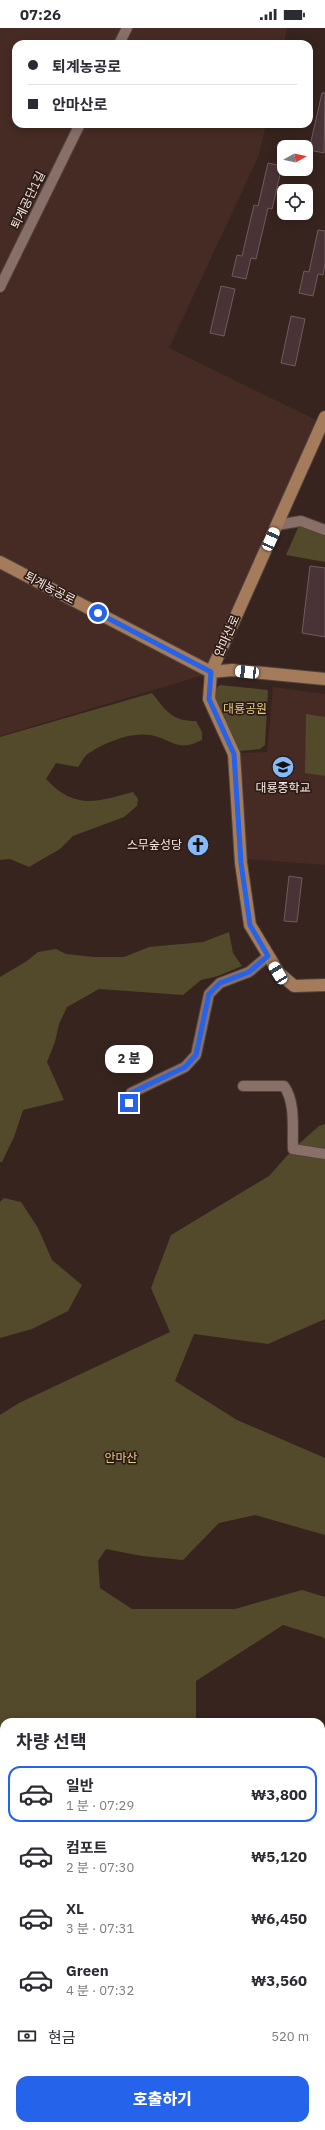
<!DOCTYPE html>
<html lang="ko">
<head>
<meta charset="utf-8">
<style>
	body { margin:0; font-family:"IBM Plex Sans","Noto Sans KR",sans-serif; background:#f7f7f7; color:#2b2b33; height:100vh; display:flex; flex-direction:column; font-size:15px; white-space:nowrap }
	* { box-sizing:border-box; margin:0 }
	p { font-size:13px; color:#7c7c81 }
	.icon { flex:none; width:22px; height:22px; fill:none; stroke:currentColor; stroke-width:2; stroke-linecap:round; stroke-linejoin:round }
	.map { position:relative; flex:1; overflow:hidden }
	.drawer { position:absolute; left:0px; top:1690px; width:325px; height:412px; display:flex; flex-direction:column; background:#fff; border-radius:12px 12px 0 0; box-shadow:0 2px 10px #0003 }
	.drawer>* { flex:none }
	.top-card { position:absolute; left:12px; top:12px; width:301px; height:88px; border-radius:12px; box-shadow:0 2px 10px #0003; display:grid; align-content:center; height:88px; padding:0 16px; background:#fff }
	.needle { width:26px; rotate:82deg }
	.tools { position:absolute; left:277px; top:112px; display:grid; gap:8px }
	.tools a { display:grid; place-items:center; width:36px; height:36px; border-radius:8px; background:#fff; box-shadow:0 2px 10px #0003; font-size:20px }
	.end { position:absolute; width:18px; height:18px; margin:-9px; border:5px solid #2563eb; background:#fff; box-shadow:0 0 0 2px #fff }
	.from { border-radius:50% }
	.bubble { position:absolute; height:28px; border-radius:12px; background:#fff; box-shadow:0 2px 10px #0003; font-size:13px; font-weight:800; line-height:28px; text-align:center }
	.car { position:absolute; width:12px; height:24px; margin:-12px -6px; border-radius:5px; box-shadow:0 0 3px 1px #0007; background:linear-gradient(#fff 24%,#345 0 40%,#fff 0 76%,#345 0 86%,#fff 0) }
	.top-card b { display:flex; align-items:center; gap:14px; height:38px; font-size:15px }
	.top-card b+b { border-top:1px solid #e1e1e2 }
	.top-card i { width:10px; height:10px; background:#2b2b33 }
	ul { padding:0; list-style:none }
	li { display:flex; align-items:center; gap:12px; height:56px; margin:0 8px 6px; padding:0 8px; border:2px solid transparent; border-radius:12px }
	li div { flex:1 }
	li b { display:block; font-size:15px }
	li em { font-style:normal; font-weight:800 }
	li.current { border-color:#2563eb }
	li>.icon { width:36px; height:36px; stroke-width:1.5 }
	h2 { padding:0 16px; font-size:18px; line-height:48px }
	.pay { display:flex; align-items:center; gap:10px; height:44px; padding:0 16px; font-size:15px }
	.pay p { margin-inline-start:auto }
	.cta { display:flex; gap:8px; margin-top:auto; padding:8px 16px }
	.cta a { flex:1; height:46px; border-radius:12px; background:#2563eb; color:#fff; font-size:16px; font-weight:800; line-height:46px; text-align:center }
	.status { display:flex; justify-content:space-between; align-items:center; height:28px; padding:0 20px; background:#fff; direction:ltr }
	.status svg { height:11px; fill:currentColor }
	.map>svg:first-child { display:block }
	.built { fill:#462b24 }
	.green { fill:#534a2b }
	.building { fill:#493337; stroke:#725a5e }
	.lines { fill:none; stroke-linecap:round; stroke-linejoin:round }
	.street-casing { stroke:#53433e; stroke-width:12 }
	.secondary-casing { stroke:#53433e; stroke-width:14 }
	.street { stroke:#887069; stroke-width:10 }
	.secondary { stroke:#a47c5c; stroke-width:12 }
	.route { stroke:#2563eb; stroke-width:5 }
	.labels { text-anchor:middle; stroke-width:3.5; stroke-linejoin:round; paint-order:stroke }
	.street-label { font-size:12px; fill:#faece8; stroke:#2d1a15 }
	.park-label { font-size:12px; fill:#e4ce84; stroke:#2d1a15 }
	.poi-label { font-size:12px; fill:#faece8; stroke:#2d1a15 }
</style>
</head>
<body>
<div class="status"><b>07:26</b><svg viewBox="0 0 49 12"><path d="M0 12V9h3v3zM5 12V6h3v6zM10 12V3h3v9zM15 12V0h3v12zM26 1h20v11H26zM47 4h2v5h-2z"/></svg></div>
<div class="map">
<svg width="325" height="2102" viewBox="0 0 325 2102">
	<rect width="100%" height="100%" fill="#37241e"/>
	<g class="built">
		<path d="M0 0H287L284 16H16V96H266L259 127 169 320 322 395 207 646 0 708Z"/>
		<path d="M273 659 325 666V837L247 831 240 725 267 724Z"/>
	</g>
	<g class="green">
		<path d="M301 493 325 502V534L286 527Z"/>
		<path d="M220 657 268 662 265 717 260 721 240 723 234 714 223 685 213 670 214 662Z"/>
		<path d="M152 665C166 683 172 693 196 693L202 704V712C176 725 173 711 150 707 130 704 106 714 89 725 85 727 81 735 78 739L56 735 46 751C75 782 96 774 133 764L138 771 137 778 124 789 73 808 60 821 29 839 10 831 0 832V709Z"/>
		<path d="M306 686 325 689V748L305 745Z"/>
		<path d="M229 904 233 925 242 938 218 948 201 952 183 967 99 961 67 979 59 996 55 1014 47 1034 64 1072 23 1082 14 1109 2 1134H0V949L27 933 38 924 56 921 66 926 94 929H124L149 919 203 914Z"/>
		<path d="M325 1096V1291L268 1316 194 1306 175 1353 237 1392 325 1430V1507L255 1487 219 1495 183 1532 142 1528 106 1521 98 1533 100 1560 132 1581H235L302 1562 325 1569V1611L322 1609 283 1597 196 1653V1694H4V2007L0 2003V1387L19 1375 170 1304 151 1260 171 1207 269 1148 293 1121 319 1098Z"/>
		<path d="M4 1170 21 1174 38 1200 52 1232 82 1257 68 1283 32 1301 0 1310V1174Z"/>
		<path d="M129 2098H311L316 2100 315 2102H130Z"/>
	</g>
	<g class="building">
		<path d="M322 65H325L324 125 309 122Z"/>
		<path d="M268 135 282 138 272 181 268 180 256 231 251 230 246 251 232 248 237 227 242 228 254 177 258 178Z"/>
		<path d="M318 202 325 203V236L323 247 318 246 313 268 299 265 304 243 309 244Z"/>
		<path d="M221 258 235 261 224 308 210 305Z"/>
		<path d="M291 288 305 291 295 338 281 335Z"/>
		<path d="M310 538 325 540V609L302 605Z"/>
		<path d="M289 848 302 850 297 894 284 893Z"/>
	</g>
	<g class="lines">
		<g class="street-casing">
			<g id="street">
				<path d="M119 16 127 0"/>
				<path d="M0 259 80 96"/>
				<path d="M277 497 301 493 325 502"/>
				<path d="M243 1058H284C296 1075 292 1101 293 1121L325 1126"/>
				<path d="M129 1075 131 1065 185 1039 196 1027 209 966 220 955 249 944 268 928"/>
				<path d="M321 1814H325"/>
			</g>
		</g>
		<g class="secondary-casing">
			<g id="secondary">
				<path d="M325 389 211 644 209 671 234 726 241 835 250 897 279 945 294 958 325 957"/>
				<path d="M0 534 211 644 232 642 325 651"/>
			</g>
		</g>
		<use href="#street" class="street"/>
		<use href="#secondary" class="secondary"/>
	</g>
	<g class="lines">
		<path class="route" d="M98 585 211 644 209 671 234 726 241 835 250 897 268 928 249 944 220 955 209 966 196 1027 185 1039 131 1065 129 1075"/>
	</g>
	<defs>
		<g id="school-disc" transform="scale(1.15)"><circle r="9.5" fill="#85bbfb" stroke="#2d1a15"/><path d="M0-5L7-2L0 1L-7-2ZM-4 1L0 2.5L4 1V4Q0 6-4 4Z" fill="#111"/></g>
		<g id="church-disc" transform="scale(1.15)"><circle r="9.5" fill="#85bbfb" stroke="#2d1a15"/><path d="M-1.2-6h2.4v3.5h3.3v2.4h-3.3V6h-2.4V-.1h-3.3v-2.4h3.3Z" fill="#111"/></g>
	</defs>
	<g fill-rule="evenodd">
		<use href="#school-disc" x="283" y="739"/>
		<use href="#church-disc" x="198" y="817"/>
	</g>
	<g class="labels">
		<g class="street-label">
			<text transform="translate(28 172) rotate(-64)" y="4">퇴계공단1길</text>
			<text transform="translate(50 560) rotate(28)" y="4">퇴계농공로</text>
			<text transform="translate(227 608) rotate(-66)" y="4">안마산로</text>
		</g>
		<g class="park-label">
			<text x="245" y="685">대룡공원</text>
			<text x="121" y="1434">안마산</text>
		</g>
		<g class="poi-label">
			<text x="283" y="764">대룡중학교</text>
			<text x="182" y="821" text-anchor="end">스무숲성당</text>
		</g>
	</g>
</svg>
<div class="tools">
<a><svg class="needle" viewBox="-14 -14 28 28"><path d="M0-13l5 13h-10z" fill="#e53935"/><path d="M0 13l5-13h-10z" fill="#7c7c81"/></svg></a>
<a><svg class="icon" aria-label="locate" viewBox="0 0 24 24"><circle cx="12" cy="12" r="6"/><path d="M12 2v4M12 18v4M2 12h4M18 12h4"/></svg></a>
</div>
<i class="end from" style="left:98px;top:585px"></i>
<i class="end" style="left:129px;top:1075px"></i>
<div class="bubble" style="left:105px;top:1017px;width:48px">2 분</div>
<i class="car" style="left:271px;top:511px;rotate:24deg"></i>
<i class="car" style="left:247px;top:644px;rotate:276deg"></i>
<i class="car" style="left:278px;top:945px;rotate:329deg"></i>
<div class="top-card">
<b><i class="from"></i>퇴계농공로</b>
<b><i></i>안마산로</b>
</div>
<section class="drawer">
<h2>차량 선택</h2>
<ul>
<li class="current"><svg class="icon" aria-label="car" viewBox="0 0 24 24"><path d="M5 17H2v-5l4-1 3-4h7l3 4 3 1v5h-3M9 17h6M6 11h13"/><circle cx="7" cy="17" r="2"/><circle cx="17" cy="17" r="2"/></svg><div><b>일반</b><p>1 분 · 07:29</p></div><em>₩3,800</em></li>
<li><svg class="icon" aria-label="car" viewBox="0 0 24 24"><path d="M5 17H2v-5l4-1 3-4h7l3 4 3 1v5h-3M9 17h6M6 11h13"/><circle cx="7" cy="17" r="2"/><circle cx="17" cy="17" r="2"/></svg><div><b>컴포트</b><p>2 분 · 07:30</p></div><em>₩5,120</em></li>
<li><svg class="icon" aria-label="car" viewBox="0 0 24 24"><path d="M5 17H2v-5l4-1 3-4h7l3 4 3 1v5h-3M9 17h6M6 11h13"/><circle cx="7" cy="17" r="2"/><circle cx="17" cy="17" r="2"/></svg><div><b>XL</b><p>3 분 · 07:31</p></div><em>₩6,450</em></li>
<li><svg class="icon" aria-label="car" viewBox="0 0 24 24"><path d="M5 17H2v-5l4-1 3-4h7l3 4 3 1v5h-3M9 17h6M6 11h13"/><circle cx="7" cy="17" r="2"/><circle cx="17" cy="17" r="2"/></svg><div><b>Green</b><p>4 분 · 07:32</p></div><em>₩3,560</em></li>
</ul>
<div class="pay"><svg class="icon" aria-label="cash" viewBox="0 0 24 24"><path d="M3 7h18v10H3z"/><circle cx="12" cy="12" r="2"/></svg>현금<p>520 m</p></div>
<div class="cta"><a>호출하기</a></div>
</section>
</div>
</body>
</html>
